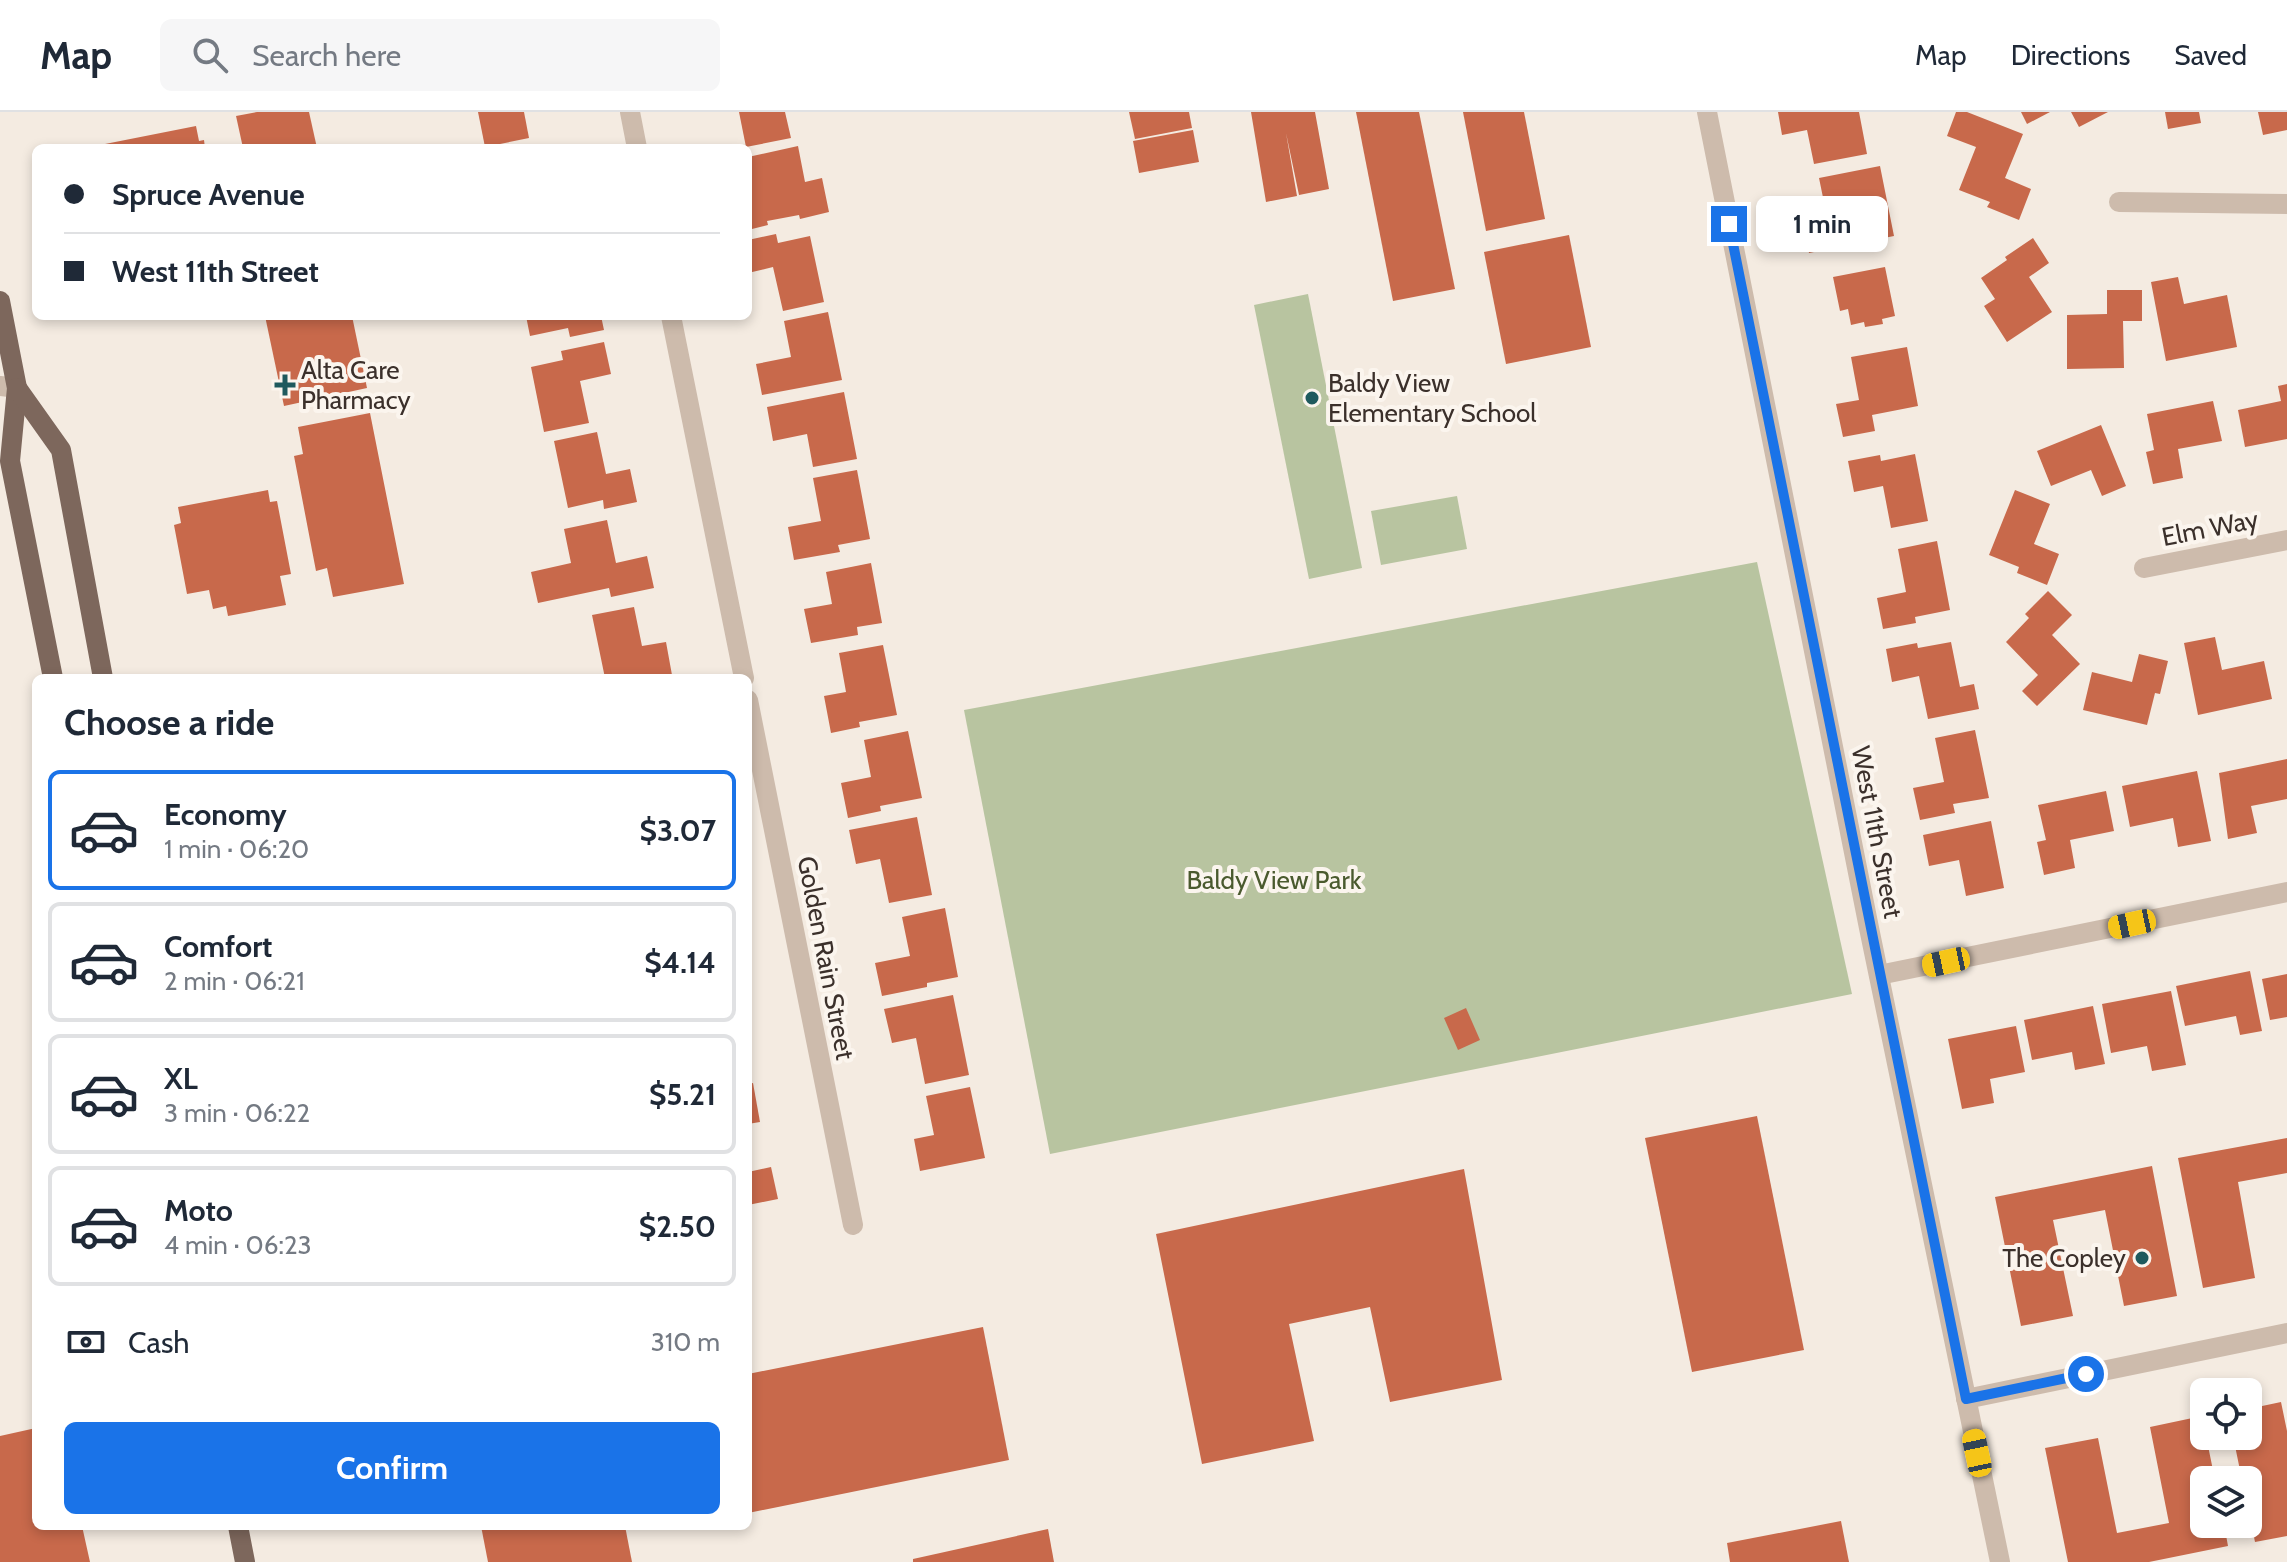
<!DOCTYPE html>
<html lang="en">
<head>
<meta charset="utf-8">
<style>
	body { margin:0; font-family:Cabin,sans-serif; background:#f6f6f7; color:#1f2937; height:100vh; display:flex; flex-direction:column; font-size:30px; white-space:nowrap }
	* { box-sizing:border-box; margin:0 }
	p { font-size:26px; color:#747a83 }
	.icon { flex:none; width:44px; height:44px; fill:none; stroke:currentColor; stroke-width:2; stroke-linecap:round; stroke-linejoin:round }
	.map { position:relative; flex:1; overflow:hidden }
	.sheet { position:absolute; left:32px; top:562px; width:720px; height:856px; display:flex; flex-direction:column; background:#fff; border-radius:12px; box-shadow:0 4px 12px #0003 }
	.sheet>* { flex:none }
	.banner { position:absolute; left:32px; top:32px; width:720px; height:176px; border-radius:12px; box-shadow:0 4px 12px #0003; display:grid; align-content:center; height:176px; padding:0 32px; background:#fff }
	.controls { position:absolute; left:2190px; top:1266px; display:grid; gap:16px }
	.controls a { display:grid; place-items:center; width:72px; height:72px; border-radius:12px; background:#fff; box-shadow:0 4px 12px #0003; font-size:40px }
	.end { position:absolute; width:36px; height:36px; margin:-18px; border:10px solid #1a73e8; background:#fff; box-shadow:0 0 0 4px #fff }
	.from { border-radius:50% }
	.bubble { position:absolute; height:56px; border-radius:12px; background:#fff; box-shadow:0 4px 12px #0003; font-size:26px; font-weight:800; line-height:56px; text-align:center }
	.car { position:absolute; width:24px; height:48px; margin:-24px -12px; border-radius:10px; box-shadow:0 0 6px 2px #0007; background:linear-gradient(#f5c518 24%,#345 0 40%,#f5c518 0 76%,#345 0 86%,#f5c518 0) }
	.banner b { display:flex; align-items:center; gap:28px; height:76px; font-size:30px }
	.banner b+b { border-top:2px solid #e0e1e3 }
	.banner i { width:20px; height:20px; background:#1f2937 }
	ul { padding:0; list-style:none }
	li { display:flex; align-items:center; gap:24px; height:120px; margin:0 16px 12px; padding:0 16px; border:4px solid #e0e1e3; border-radius:12px }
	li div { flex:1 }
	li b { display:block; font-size:30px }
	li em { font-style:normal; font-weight:800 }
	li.active { border-color:#1a73e8 }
	li>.icon { width:72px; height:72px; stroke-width:1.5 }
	h2 { padding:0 32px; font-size:36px; line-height:96px }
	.pay { display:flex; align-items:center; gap:20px; height:88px; padding:0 32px; font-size:30px }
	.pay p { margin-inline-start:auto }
	.primary-button { display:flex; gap:16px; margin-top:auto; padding:16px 32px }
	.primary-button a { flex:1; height:92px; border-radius:12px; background:#1a73e8; color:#fff; font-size:32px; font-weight:800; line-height:92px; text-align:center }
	header { display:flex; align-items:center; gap:48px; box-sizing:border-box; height:112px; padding:0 40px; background:#fff; border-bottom:2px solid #e0e1e3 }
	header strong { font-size:38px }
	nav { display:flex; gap:44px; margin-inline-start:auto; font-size:28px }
	.search { width:560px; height:72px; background:#f6f6f7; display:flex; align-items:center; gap:20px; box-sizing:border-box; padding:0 28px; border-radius:12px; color:#747a83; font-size:30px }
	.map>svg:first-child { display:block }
	.green { fill:#b8c4a0 }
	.building { fill:#c8694b }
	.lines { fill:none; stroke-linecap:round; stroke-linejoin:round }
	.minor { stroke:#cdbbac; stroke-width:20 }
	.tertiary { stroke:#cdbbac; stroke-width:20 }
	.primary { stroke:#7d675c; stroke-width:20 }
	.route { stroke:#1a73e8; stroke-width:10 }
	.poi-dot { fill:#1f5a5e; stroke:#fbf5ee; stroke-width:3 }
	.labels { text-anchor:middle; stroke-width:8; stroke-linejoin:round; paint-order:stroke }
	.poi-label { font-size:26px; fill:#3b302b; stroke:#fbf5ee; text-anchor:start }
	.street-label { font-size:26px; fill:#3b302b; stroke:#fbf5ee }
	.park-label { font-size:26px; fill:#4a5a2e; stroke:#fbf5ee }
</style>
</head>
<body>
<header>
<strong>Map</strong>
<div class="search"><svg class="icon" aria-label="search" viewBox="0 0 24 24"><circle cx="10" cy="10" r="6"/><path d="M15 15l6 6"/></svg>Search here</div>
<nav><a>Map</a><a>Directions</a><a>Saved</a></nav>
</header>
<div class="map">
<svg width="2287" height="1450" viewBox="0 0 2287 1450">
	<rect width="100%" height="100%" fill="#f4ebe1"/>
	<g class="green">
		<path d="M1308 182 1362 456 1309 467 1254 193Z"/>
		<path d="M1457 384 1467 437 1381 453 1371 399Z"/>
		<path d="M1757 450 1852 882 1050 1042 964 598Z"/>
	</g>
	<g class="building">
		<path d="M257 0H309L317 36H243L236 4Z"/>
		<path d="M478 0H524L529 26 485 35Z"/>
		<path d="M739 0H785L791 26 746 35Z"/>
		<path d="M1129 0H1189L1192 16 1135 27Z"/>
		<path d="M1251 0H1315L1329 77 1299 83 1286 21 1297 84 1266 90Z"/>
		<path d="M1356 0H1419L1455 177 1393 189Z"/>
		<path d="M1463 0H1524L1545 107 1486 119Z"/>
		<path d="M1778 0H1859L1867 42 1814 52 1807 18 1782 23Z"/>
		<path d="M1956 0H1967L2023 22 2005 66 2031 77 2019 108 1987 95 1990 90 1959 78 1976 35 1947 24Z"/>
		<path d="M2021 0H2050L2027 12Z"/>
		<path d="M2071 0H2108L2079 15Z"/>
		<path d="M2165 0H2199L2201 11 2168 17Z"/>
		<path d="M2258 0H2287V18L2263 23Z"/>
		<path d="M196 14 199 29 204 28 205 36H106L105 32Z"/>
		<path d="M1193 18 1199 50 1139 61 1133 29Z"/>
		<path d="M798 34 805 70 822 66 829 100 800 107 799 103 767 109 768 113 748 118V84L751 83 748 45Z"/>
		<path d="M1880 54 1894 124 1809 141 1803 109 1827 105 1819 66Z"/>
		<path d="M776 122 778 131 810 124 824 190 783 199 773 155 748 161V128Z"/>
		<path d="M1569 123 1591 235 1506 252 1484 140Z"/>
		<path d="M2033 126 2049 151 2029 165 2052 200 2007 230 1984 194 1995 187 1981 166 2007 148 2005 145Z"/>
		<path d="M1885 155 1895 204 1882 207 1883 212 1865 215 1864 210 1851 213 1848 197 1840 199 1833 165Z"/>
		<path d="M2178 165 2184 192 2227 183 2237 235 2166 249 2151 170Z"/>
		<path d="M2107 178H2142V209H2123L2124 256 2067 257V203L2107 202Z"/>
		<path d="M828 200 842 268 762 283 756 252 791 245 784 209Z"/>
		<path d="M265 204H352L367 276 284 294Z"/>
		<path d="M526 204H601L604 218 570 225 568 216 530 224Z"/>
		<path d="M604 230 611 262 580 269 589 311 544 320 531 255 563 248 561 239Z"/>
		<path d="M1907 235 1918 294 1872 303 1875 319 1843 325 1836 292 1859 288 1851 245Z"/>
		<path d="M2287 272V327L2245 335 2238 298 2281 289 2278 274Z"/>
		<path d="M844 280 857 347 813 355 807 322 773 329 767 295Z"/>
		<path d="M2213 289 2222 329 2178 337 2183 366 2153 372 2146 340 2154 338 2147 302Z"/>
		<path d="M370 301 404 472 333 485 327 456 316 459 294 344 303 342 298 315Z"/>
		<path d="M2101 313 2126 374 2102 384 2091 358 2051 374 2037 339Z"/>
		<path d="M597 320 606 362 630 357 637 390 604 397 603 388 568 396 554 329Z"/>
		<path d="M1915 342 1928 409 1891 416 1883 374 1854 380 1848 349 1880 343 1881 349Z"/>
		<path d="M857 358 870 427 838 433 840 440 794 448 788 415 821 409 813 366Z"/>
		<path d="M268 378 270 390 277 389 291 462 280 464 286 493 228 504 226 494 213 497 209 478 187 482 174 413 181 411 178 395Z"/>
		<path d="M2015 378 2050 392 2034 432 2059 442 2047 473 2017 461 2019 455 1989 443Z"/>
		<path d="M607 408 616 451 647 444 654 476 611 485 609 476 538 491 531 460 571 451 564 417Z"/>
		<path d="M1937 429 1950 498 1915 505 1916 511 1883 517 1877 486 1906 480 1898 437Z"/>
		<path d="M871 451 882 511 857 515 858 523 811 531 804 497 832 492 826 460Z"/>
		<path d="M2048 479 2072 503 2052 523 2080 552 2037 594 2022 579 2038 563 2006 530 2029 506 2025 502Z"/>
		<path d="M634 495 642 534 666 530 672 563 658 566H605L592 503Z"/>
		<path d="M2215 525 2222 558 2264 549 2272 587 2198 603 2184 531Z"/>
		<path d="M1951 530 1960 575 1974 572 1979 597 1928 607 1919 564 1892 570 1886 537 1917 531 1918 536Z"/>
		<path d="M883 533 897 603 859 610 860 615 831 621 824 584 846 580 839 541Z"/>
		<path d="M2139 542 2168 549 2160 582 2155 581 2147 613 2083 598 2092 560 2132 570Z"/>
		<path d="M1975 618 1989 686 1953 692 1955 701 1920 708 1913 676 1944 670 1935 626Z"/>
		<path d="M908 619 922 686 880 694 881 699 848 706 841 671 871 665 864 628Z"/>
		<path d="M2287 647V687L2251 694 2257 721 2228 727 2219 661Z"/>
		<path d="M2197 659 2211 729 2178 735 2173 706 2130 715 2122 674Z"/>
		<path d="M2106 679 2114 719 2070 728 2075 756 2044 763 2037 730 2046 728 2038 693Z"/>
		<path d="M917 705 932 783 889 791 880 747 856 752 849 718Z"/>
		<path d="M1991 709 2004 776 1966 784 1959 748 1929 754 1923 723Z"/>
		<path d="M945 796 958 865 927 871V875L882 884 875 851 910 844 902 805Z"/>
		<path d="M2250 859 2262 919 2240 923 2236 904 2185 914 2176 874Z"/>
		<path d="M2287 862V905L2270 908 2262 867Z"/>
		<path d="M2171 879 2186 953 2152 959 2147 934 2111 941 2102 892Z"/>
		<path d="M953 883 969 963 925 972 916 926 892 931 884 897Z"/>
		<path d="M2093 894 2105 952 2075 958 2072 940 2032 948 2024 908Z"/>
		<path d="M1466 896 1480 928 1458 938 1444 906Z"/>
		<path d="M2016 914 2025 960 1990 967 1994 991 1962 997 1948 927Z"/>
		<path d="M753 971 760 1010 748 1012V972Z"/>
		<path d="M970 975 985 1046 920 1059 914 1027 934 1023 926 984Z"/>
		<path d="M1757 1004 1804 1238 1692 1260 1645 1026Z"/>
		<path d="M2287 1026V1061L2238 1070 2255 1166 2203 1176 2178 1046Z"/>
		<path d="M2152 1054 2177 1184 2124 1194 2105 1098 2053 1108 2073 1204 2021 1214 1995 1085Z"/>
		<path d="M771 1055 778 1087 748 1093V1060Z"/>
		<path d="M1464 1057 1502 1268 1390 1290 1370 1195 1289 1212 1314 1329 1202 1352 1156 1122Z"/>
		<path d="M983 1215 1009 1348 748 1401V1262Z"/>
		<path d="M2281 1290 2287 1319V1424L2255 1430 2248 1396V1368H2242L2233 1324H2248V1297Z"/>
		<path d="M2202 1304 2204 1324H2206L2215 1368H2204V1412H2224L2228 1434 2149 1450H2068L2045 1336 2098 1326 2117 1421 2169 1411 2150 1315Z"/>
		<path d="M36 1316V1414H82L90 1450H0V1324Z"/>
		<path d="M1841 1409 1849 1450H1730L1727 1431Z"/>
		<path d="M481 1414H625L632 1450H488Z"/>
		<path d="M1048 1417 1054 1450H913V1447Z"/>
	</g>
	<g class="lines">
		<g class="minor">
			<path d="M630 0 637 36"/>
			<path d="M2119 90 2287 92"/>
			<path d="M671 204 744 566"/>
			<path d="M0 274 17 276"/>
			<path d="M2144 456 2287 428"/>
			<path d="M748 588 853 1113"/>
			<path d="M1879 863 2287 780"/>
			<path d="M1966 1287 2287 1221"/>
		</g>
		<path class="tertiary" d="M1707 0 1869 816 2000 1450"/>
		<g class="primary">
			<path d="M0 189 17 276 10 349 53 566"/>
			<path d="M17 276 61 338 103 566"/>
			<path d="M238 1414 245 1450"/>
		</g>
	</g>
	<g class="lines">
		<path class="route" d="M1729 112 1966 1287 2086 1262"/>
	</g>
	<g class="poi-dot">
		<path d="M281 261h8v8h8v8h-8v8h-8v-8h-8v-8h8z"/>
		<circle cx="1312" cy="286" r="8"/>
		<circle cx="2142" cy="1146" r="8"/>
	</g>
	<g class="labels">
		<g class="poi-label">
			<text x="301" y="267">Alta Care<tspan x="301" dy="30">Pharmacy</tspan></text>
			<text x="1328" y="280">Baldy View<tspan x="1328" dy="30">Elementary School</tspan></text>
			<text x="2126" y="1155" text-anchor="end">The Copley</text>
		</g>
		<g class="street-label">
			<text transform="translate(2210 416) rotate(-11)" y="9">Elm Way</text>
			<text transform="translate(1877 720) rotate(79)" y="9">West 11th Street</text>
			<text transform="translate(826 846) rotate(79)" y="9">Golden Rain Street</text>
		</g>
		<g class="park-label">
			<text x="1274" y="777">Baldy View Park</text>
		</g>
	</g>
</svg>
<div class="controls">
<a><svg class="icon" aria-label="locate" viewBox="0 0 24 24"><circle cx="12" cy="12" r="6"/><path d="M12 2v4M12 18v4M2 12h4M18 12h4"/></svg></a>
<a><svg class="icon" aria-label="layers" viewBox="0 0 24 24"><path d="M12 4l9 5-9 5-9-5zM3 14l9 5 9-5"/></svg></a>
</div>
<i class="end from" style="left:2086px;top:1262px"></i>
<i class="end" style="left:1729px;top:112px"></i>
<div class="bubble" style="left:1756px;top:84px;width:132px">1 min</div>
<i class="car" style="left:2132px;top:812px;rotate:258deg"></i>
<i class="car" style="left:1946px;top:850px;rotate:258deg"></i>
<i class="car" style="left:1977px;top:1341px;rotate:348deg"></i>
<div class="banner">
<b><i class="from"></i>Spruce Avenue</b>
<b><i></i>West 11th Street</b>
</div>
<section class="sheet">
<h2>Choose a ride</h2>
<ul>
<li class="active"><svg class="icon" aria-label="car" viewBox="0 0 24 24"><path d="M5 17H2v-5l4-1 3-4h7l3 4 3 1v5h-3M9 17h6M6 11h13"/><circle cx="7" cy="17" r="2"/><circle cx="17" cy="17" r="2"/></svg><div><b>Economy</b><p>1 min · 06:20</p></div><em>$3.07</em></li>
<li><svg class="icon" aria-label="car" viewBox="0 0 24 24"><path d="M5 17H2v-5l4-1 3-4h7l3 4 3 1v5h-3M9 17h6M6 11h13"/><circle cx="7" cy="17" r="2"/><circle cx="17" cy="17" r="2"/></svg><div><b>Comfort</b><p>2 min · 06:21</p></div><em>$4.14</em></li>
<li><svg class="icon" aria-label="car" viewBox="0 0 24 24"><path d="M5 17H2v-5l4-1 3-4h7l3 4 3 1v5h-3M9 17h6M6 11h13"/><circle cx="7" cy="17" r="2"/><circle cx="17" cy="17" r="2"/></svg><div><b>XL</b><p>3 min · 06:22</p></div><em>$5.21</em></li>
<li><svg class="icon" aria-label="car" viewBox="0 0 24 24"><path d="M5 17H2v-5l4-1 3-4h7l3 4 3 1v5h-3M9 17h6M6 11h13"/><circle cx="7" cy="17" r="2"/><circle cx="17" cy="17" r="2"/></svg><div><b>Moto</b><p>4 min · 06:23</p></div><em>$2.50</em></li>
</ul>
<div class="pay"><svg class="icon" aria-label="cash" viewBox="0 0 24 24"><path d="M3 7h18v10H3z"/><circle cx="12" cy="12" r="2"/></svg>Cash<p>310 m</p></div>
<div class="primary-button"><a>Confirm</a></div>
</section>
</div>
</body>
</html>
